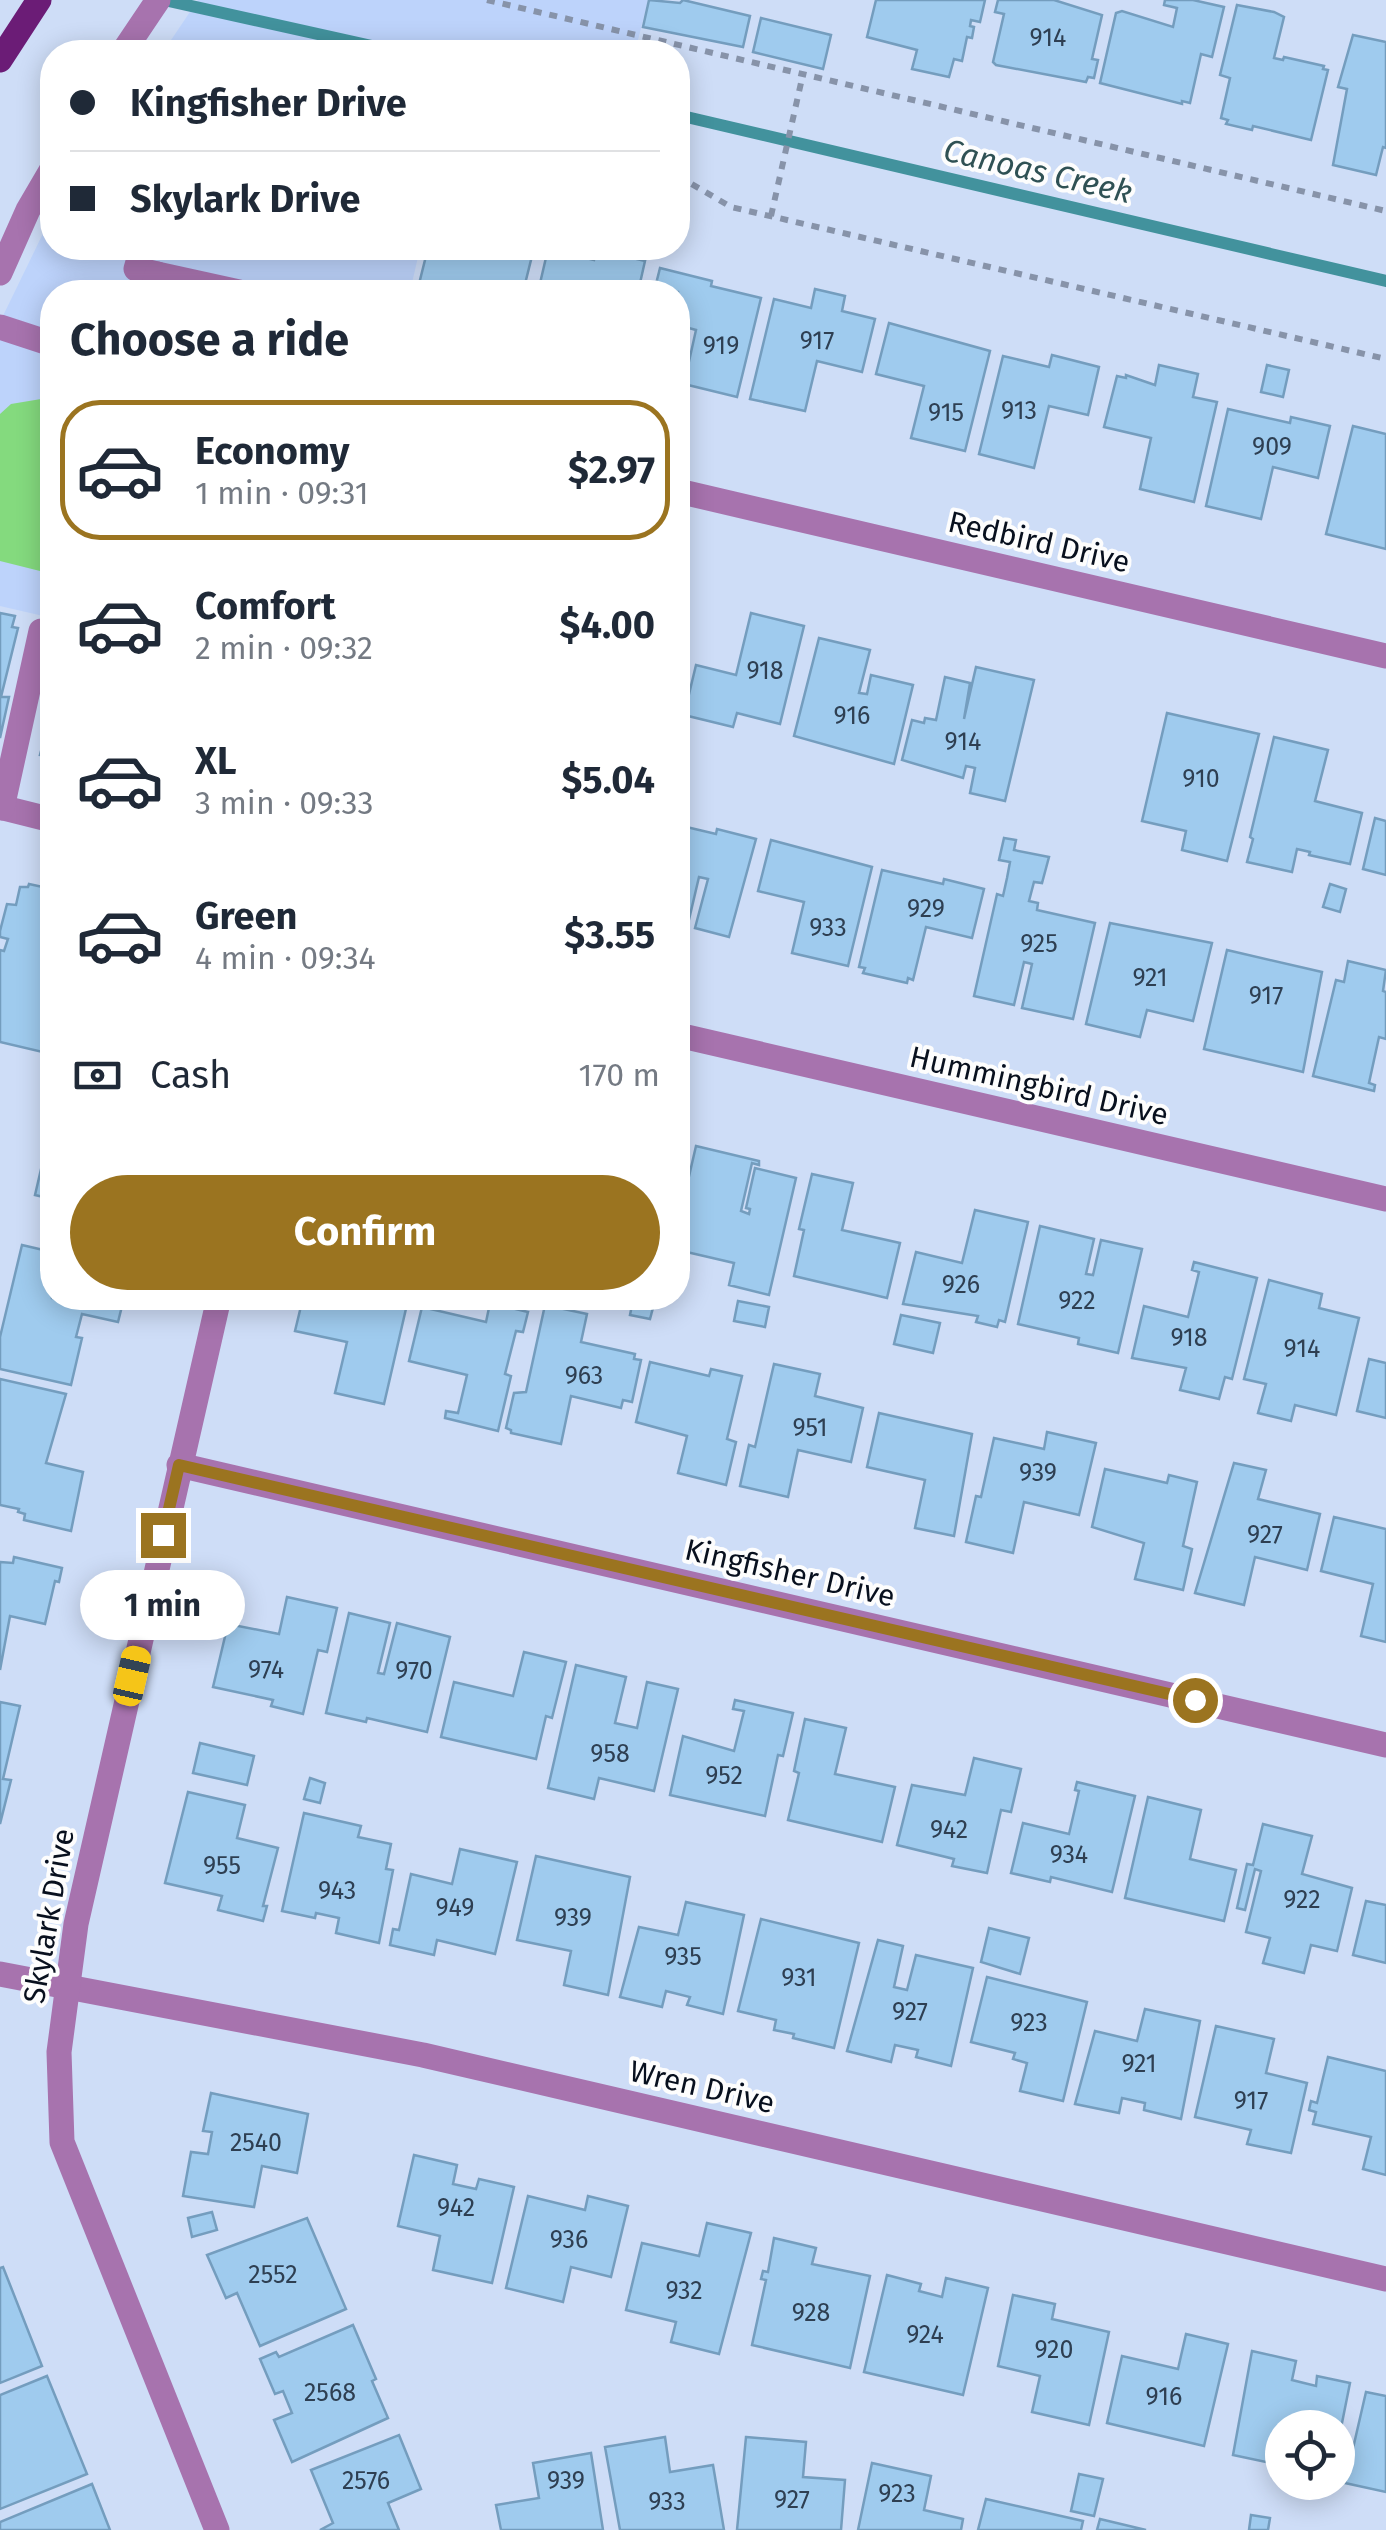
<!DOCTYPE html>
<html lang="en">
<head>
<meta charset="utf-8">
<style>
	body { margin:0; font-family:"Fira Sans",sans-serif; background:#f6f6f7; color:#1f2937; height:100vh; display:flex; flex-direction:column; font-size:38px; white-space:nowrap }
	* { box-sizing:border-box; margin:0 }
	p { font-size:32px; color:#747a83 }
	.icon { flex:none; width:55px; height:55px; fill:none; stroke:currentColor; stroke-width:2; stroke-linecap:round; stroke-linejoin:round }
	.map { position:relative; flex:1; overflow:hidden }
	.sheet { position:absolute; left:40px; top:280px; width:650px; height:1030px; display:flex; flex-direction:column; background:#fff; border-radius:40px; box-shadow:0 5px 25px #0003 }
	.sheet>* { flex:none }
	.banner { position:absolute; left:40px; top:40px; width:650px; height:220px; border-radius:40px; box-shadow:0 5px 25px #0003; display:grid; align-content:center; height:220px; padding:0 30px; background:#fff }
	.buttons { position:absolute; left:1265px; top:2410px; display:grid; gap:20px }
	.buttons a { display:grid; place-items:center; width:90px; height:90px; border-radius:50%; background:#fff; box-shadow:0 5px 25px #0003; font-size:50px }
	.end { position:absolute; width:45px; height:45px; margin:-22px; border:12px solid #9b7420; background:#fff; box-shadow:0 0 0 5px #fff }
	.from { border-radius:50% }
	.bubble { position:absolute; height:70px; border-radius:35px; background:#fff; box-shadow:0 5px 25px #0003; font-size:32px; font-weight:700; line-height:70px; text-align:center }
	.car { position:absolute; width:30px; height:60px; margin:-30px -15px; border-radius:12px; box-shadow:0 0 8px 2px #0007; background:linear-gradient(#f5c518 24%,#345 0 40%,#f5c518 0 76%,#345 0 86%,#f5c518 0) }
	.banner b { display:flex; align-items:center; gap:35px; height:95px; font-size:38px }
	.banner b+b { border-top:2px solid #e0e1e3 }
	.banner i { width:25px; height:25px; background:#1f2937 }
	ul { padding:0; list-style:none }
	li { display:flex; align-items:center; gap:30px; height:140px; margin:0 20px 15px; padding:0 10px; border:5px solid transparent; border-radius:40px }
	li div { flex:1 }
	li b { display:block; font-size:38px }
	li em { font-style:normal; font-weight:700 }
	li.active { border-color:#9b7420 }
	li>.icon { width:90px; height:90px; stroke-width:1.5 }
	h2 { padding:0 30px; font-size:45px; line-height:120px }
	.pay { display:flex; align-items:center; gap:25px; height:110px; padding:0 30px; font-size:38px }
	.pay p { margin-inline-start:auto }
	.primary-button { display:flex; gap:20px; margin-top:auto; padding:20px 30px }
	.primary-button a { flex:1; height:115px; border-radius:60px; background:#9b7420; color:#fff; font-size:40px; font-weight:700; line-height:115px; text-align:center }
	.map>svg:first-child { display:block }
	.built { fill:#bdd3fb }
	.green { fill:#84da7e }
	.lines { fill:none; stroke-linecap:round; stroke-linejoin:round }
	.stream { stroke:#42929d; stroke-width:12 }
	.building { fill:#9fcbee; stroke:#749dbe; stroke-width:2.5 }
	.path { stroke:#8793a9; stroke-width:6; stroke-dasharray:8 8; stroke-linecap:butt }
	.minor { stroke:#a773ae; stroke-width:25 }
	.major { stroke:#6b1c76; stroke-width:25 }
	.route { stroke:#9b7420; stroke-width:12 }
	.labels { text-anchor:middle; stroke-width:8; stroke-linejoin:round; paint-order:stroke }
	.number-label { font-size:25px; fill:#2e3f52 }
	.street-label { font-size:30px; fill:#08101e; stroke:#fdfdfd }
	.water-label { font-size:32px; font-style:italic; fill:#2f5154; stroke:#fdfdfd }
</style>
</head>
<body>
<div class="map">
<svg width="1386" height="2530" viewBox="0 0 1386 2530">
	<rect width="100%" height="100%" fill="#ceddf7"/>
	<g class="built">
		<path d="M198 0H648L635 52H163Z"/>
		<path d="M52 215V248H420L410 292H52V618L0 606V322Z"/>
	</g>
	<path class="green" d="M41 399 52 402V574L0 561V414L11 404Z"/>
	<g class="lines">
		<g class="stream">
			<path d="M164 0 399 52"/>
			<path d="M678 115 1386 281"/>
		</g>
	</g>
	<g class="building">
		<path d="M649 0 680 3 683 0 750 16 743 47 643 27Z"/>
		<path d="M876 0H985L980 22 971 20 970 26 974 27 972 38 967 37 962 61 954 59 949 77 912 69 917 50 867 37Z"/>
		<path d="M998 0H1054L1102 15 1092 59 1098 60 1094 78 1088 77 1086 82 996 65 993 62 1004 14 995 12Z"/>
		<path d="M1165 0H1193L1224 7 1212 57 1201 54 1190 103 1182 101V104L1100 83 1116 13 1122 11 1173 27 1177 8 1164 5Z"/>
		<path d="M1237 5 1274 12 1284 17 1274 58 1283 60 1284 57 1324 66 1323 69 1328 70 1311 140 1253 126 1252 130 1226 124 1228 120 1221 118 1230 78 1220 75Z"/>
		<path d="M761 18 831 35 823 69 753 52Z"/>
		<path d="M1353 35 1386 42V148L1383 147 1376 175 1333 165 1347 89 1338 87Z"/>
		<path d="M428 248H534L523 292H417Z"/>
		<path d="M551 248H584L582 257 594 260 596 249 645 261 638 292H538L548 249Z"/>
		<path d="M660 268 712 281 711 286 761 298 737 397 684 384 696 330 689 328 678 375V292H654Z"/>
		<path d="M815 289 845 296 842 311 875 319 862 372 817 361 805 411 750 399 774 299 811 308Z"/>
		<path d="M889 323 990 351 965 451 911 438 924 386 876 374Z"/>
		<path d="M1052 355 1099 367 1088 415 1049 406 1034 468 979 454 1003 356 1049 367Z"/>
		<path d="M1159 365 1198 374 1193 397 1217 402 1194 502 1140 489 1151 438 1104 427 1117 376 1126 378V375L1155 385Z"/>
		<path d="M1267 365 1289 370 1283 397 1261 392Z"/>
		<path d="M1228 409 1290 423 1291 417 1330 426 1318 478 1273 467 1261 519 1206 506Z"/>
		<path d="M1353 426 1386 434V549L1326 534Z"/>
		<path d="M0 613 15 616 12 627 18 628 1 697H9L0 738Z"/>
		<path d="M751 613 804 626 780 724 737 713 733 727 684 715 696 665 736 675Z"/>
		<path d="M819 638 870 650 859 693 867 694 871 675 913 685 894 764 794 736Z"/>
		<path d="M976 667 1034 680 1005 801 970 793 975 768 966 766 963 778 902 760 912 720 924 723 925 718 936 720 945 677 970 683 964 719Z"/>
		<path d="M1167 713 1259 734 1227 861 1182 850 1186 831 1142 821Z"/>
		<path d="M49 721 52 722V777L46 776 49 756 40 755Z"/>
		<path d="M1274 737 1328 750 1315 801 1362 813 1350 864 1309 855 1310 852 1297 849 1292 872 1247 862 1253 839 1250 837Z"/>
		<path d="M1375 818 1386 821V875L1363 869Z"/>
		<path d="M678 825 716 834 717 829 756 839 729 937 695 928 708 879 699 877 687 928 678 926Z"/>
		<path d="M1004 838 1016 840 1014 850 1049 857 1042 883 1034 882 1029 901 1038 903 1037 910 1095 923 1073 1019 1022 1008 1032 964 1024 962 1014 1005 974 996 997 894 1003 896 1007 878 1010 862 999 860Z"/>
		<path d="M771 840 872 867 848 966 792 953 804 902 758 891Z"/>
		<path d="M882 870 943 884 944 879 984 889 972 938 926 927 913 980 908 978 907 983 863 973 865 968 859 967Z"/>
		<path d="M29 884 52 889 51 1054 0 1042V950L4 951 8 939 0 937V931L7 904 16 905 20 887H28Z"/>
		<path d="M1330 884 1346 889 1340 912 1323 907Z"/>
		<path d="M1110 923 1212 943 1193 1021 1147 1010 1140 1037 1086 1024Z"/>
		<path d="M1227 950 1322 972 1303 1072 1204 1049Z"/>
		<path d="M1348 961 1386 970 1383 991 1386 992V1039L1379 1037 1369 1083 1375 1085 1374 1091 1313 1076 1336 980 1344 982Z"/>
		<path d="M52 1122V1199L35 1195Z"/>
		<path d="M696 1146 759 1161V1165L752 1163 741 1211 749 1214 750 1209 746 1208 755 1168 796 1178 769 1295 729 1285 734 1263 678 1250V1224Z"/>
		<path d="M812 1174 853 1183 842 1230 900 1243 887 1298 794 1276 804 1230 799 1229Z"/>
		<path d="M975 1210 1028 1222 1005 1322 999 1320 997 1327 976 1322 978 1316 903 1304 916 1252 962 1263Z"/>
		<path d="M1040 1226 1094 1239 1086 1274 1093 1275 1101 1240 1142 1249 1118 1353 1078 1344 1079 1338 1018 1324Z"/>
		<path d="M22 1245 52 1252V1298H124L118 1322 82 1314 76 1337 82 1338 71 1385 0 1369V1337Z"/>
		<path d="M1194 1262 1257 1278 1232 1379 1225 1377 1219 1399 1180 1390 1186 1368 1132 1358 1144 1306 1188 1317 1199 1272 1192 1270Z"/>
		<path d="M1269 1280 1322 1294 1319 1308 1359 1318 1336 1415 1295 1405 1291 1421 1258 1413 1266 1384 1244 1379Z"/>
		<path d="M303 1298 408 1300 384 1404 335 1393 347 1342 295 1331Z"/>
		<path d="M633 1300 654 1304 650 1319 630 1315Z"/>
		<path d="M738 1301 769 1307 765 1327 734 1321Z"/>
		<path d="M490 1303 528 1312 523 1332 516 1331 505 1374 511 1376 498 1431 445 1418 446 1411 458 1413 467 1375 409 1361 422 1307 486 1322Z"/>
		<path d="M545 1305 587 1314 581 1342 635 1354 634 1359 641 1360 632 1402 623 1400 621 1408 571 1396 561 1444 511 1433V1430L506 1428 514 1393 526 1392Z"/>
		<path d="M901 1315 940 1323 933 1353 894 1344Z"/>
		<path d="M1369 1359 1386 1363V1418L1357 1411Z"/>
		<path d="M650 1362 709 1376 711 1369 742 1376 727 1439 736 1442 726 1485 678 1473 687 1436 636 1422Z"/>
		<path d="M774 1364 820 1374 815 1396 863 1408 851 1462 798 1450 788 1497 740 1486 749 1445 755 1447Z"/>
		<path d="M0 1379 66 1394 46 1463 83 1472 71 1531 24 1520 25 1514 18 1512 19 1509 0 1505Z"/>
		<path d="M879 1413 972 1434 954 1536 915 1528 925 1480 867 1467Z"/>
		<path d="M1047 1432 1096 1443 1079 1515 1024 1502 1013 1553 966 1542 976 1496 981 1497 994 1438 1044 1449Z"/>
		<path d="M1234 1463 1266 1470 1258 1499 1320 1514 1307 1570 1255 1557 1244 1605 1195 1593Z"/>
		<path d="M1105 1469 1167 1483 1169 1475 1197 1482 1183 1546 1192 1549 1183 1590 1135 1579 1144 1543 1092 1527Z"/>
		<path d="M1334 1517 1386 1529V1642L1361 1636 1373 1584 1321 1571Z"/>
		<path d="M14 1557 62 1568 59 1582 55 1581 45 1624 10 1616 0 1670V1562L13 1563Z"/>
		<path d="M287 1597 337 1608 327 1652 318 1650 303 1714 271 1706 273 1700 213 1687 228 1624 279 1634Z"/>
		<path d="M349 1613 390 1623 378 1673 384 1674 397 1623 450 1637 427 1732 367 1718 366 1722 326 1713Z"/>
		<path d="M524 1652 566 1662 552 1718 546 1716 536 1759 441 1737 454 1682 513 1696Z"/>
		<path d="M576 1665 626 1677 615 1723 637 1728 647 1682 678 1689 654 1791 599 1778 594 1799 548 1788Z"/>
		<path d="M735 1700 793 1713 783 1756 778 1755 765 1816 670 1795 683 1736 734 1751 744 1711 733 1709Z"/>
		<path d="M0 1702 20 1706 3 1779 11 1780 0 1824Z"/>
		<path d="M805 1719 846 1728 835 1774 895 1787 882 1842 788 1820 799 1773 794 1771Z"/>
		<path d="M200 1743 254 1756 247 1785 193 1773Z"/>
		<path d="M974 1758 1021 1769 1011 1812 1001 1810 987 1873 952 1866 954 1859 897 1845 912 1785 965 1795Z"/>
		<path d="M310 1778 325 1783 320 1803 304 1799Z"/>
		<path d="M1077 1782 1135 1796 1112 1892 1051 1877 1050 1882 1011 1873 1023 1823 1069 1834 1079 1791 1075 1790Z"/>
		<path d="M188 1792 245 1805 237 1838 278 1848 263 1906H267L263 1921 218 1910 222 1896 165 1883Z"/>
		<path d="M1148 1797 1201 1810 1190 1859 1236 1870 1224 1921 1125 1898Z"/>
		<path d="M304 1813 361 1826 358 1837 391 1844 386 1869 393 1870 379 1943 336 1933 339 1918 316 1913 315 1918 282 1911Z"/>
		<path d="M1263 1824 1312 1836 1302 1874 1352 1888 1337 1951 1311 1945 1304 1973 1263 1963 1270 1938 1246 1932 1261 1871 1255 1869 1245 1910 1237 1908 1247 1864 1253 1865Z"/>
		<path d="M460 1849 517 1862 495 1954 437 1940 434 1955 390 1945 393 1929 399 1930 411 1874 452 1884Z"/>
		<path d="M536 1856 630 1877 608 1995 564 1985 571 1951 517 1940Z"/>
		<path d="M1366 1901 1386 1905V1963L1353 1955Z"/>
		<path d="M686 1902 744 1915 723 2014 687 2005 690 1997 666 1991 662 2007 620 1997 639 1927 678 1935Z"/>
		<path d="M761 1919 859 1943 834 2048 793 2038 794 2034 774 2030 776 2020 738 2011Z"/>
		<path d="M989 1928 1029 1938 1020 1974 981 1962Z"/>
		<path d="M878 1940 903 1946 894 1987 907 1990 916 1955 973 1968 951 2066 916 2057 918 2050 895 2045 891 2062 847 2051Z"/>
		<path d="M987 1977 1087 2002 1063 2101 1020 2091 1027 2063 1013 2059 1015 2053 971 2042Z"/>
		<path d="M1145 2009 1200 2021 1181 2119 1144 2110 1145 2103 1122 2098 1119 2113 1075 2104 1095 2031 1137 2041Z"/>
		<path d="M1216 2026 1274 2039 1266 2073 1307 2083 1291 2153 1247 2144 1251 2130 1195 2117Z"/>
		<path d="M1328 2057 1386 2071V2175L1363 2169 1371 2137 1313 2124 1316 2112 1309 2110 1311 2101 1317 2103Z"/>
		<path d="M211 2093 308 2114 297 2173 262 2166 254 2207 183 2196 191 2152 208 2154 212 2132 203 2131Z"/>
		<path d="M414 2155 457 2165 453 2184 476 2189 479 2179 514 2187 492 2283 433 2270 440 2236 398 2226Z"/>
		<path d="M528 2196 585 2210 588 2196 628 2206 611 2277 571 2267 563 2302 506 2288Z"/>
		<path d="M212 2212 217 2230 192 2237 188 2218Z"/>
		<path d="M307 2218 346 2309 260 2346 237 2293 226 2298 207 2255Z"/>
		<path d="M707 2223 751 2233 719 2354 671 2342 676 2322 626 2310 642 2243 699 2256Z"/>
		<path d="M774 2238 816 2248 812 2264 870 2276 850 2368 752 2345 766 2280 761 2279 763 2271 768 2272Z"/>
		<path d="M3 2267 42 2366 0 2383V2268Z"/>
		<path d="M887 2275 921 2284 919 2291 942 2297 946 2278 988 2288 963 2395 864 2372Z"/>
		<path d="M1013 2295 1055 2304 1052 2319 1109 2332 1089 2425 1032 2412 1040 2376 998 2366Z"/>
		<path d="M353 2325 376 2379 372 2381 388 2418 292 2462 274 2420 292 2413 283 2391 275 2394 260 2359 276 2352 279 2357Z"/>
		<path d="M1186 2334 1228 2344 1204 2446 1107 2423 1122 2356 1178 2369Z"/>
		<path d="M1252 2351 1296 2361 1292 2380 1316 2386 1317 2376 1350 2383 1338 2443V2428H1282V2471L1270 2468 1271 2463 1233 2455Z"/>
		<path d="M47 2376 87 2474 0 2509V2395Z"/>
		<path d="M1366 2392 1386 2396V2492L1345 2483Z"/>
		<path d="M399 2435 421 2489 388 2503 399 2530H320L333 2523 311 2470Z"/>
		<path d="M665 2437 670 2472 713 2465 724 2530H620L605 2447Z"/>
		<path d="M746 2437 806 2442 803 2477 845 2480 841 2530H737Z"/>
		<path d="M591 2453 603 2530H501L496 2505 539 2498 533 2463Z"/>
		<path d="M872 2463 931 2476 924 2510 963 2519 961 2530H858Z"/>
		<path d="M1079 2474 1103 2479 1094 2516 1071 2511Z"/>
		<path d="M92 2484 110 2530H0V2522Z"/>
		<path d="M986 2499 1083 2521 1081 2530H978Z"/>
		<path d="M1251 2515 1270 2518 1268 2530H1249Z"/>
		<path d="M1100 2519 1146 2530H1097Z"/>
	</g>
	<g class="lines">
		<g class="path">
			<path d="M487 0 1386 211"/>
			<path d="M678 176 731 207 1386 359"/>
			<path d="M771 216 803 74"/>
		</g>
		<g class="minor">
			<path d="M123 52 158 0"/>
			<path d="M142 248 136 269 157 274"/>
			<path d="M0 273 28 210 52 169"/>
			<path d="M152 292 157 274 239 292"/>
			<path d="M0 327 52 344"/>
			<path d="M678 491 1386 656"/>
			<path d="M0 807 52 820"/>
			<path d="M2 808 41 631"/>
			<path d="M678 1035 1386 1199"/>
			<path d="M179 1465 1386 1745"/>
			<path d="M0 1974 423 2055 1386 2279"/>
			<path d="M217 2530 62 2142 59 2052 76 1924 219 1298"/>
		</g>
		<path class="major" d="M0 60 39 0"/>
	</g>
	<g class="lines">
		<path class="route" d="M163 1535 179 1465 1195 1700"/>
	</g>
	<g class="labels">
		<g class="number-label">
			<text x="1048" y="46">914</text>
			<text x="817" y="349">917</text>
			<text x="721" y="354">919</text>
			<text x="1019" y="419">913</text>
			<text x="946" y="421">915</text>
			<text x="1272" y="455">909</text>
			<text x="765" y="679">918</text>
			<text x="852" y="724">916</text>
			<text x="963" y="750">914</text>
			<text x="1201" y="787">910</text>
			<text x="926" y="917">929</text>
			<text x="828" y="936">933</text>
			<text x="1039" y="952">925</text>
			<text x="1150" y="986">921</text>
			<text x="1266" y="1004">917</text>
			<text x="961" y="1293">926</text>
			<text x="1077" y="1309">922</text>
			<text x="1189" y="1346">918</text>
			<text x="1302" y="1357">914</text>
			<text x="584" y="1384">963</text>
			<text x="810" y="1436">951</text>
			<text x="1038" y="1481">939</text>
			<text x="1265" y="1543">927</text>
			<text x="266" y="1678">974</text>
			<text x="414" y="1679">970</text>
			<text x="610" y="1762">958</text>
			<text x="724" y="1784">952</text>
			<text x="949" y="1838">942</text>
			<text x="1069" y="1863">934</text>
			<text x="222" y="1874">955</text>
			<text x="337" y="1899">943</text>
			<text x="1302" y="1908">922</text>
			<text x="455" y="1916">949</text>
			<text x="573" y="1926">939</text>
			<text x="683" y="1965">935</text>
			<text x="799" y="1986">931</text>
			<text x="910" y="2020">927</text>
			<text x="1029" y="2031">923</text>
			<text x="1139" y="2072">921</text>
			<text x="1251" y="2109">917</text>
			<text x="256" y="2151">2540</text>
			<text x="456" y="2216">942</text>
			<text x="569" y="2248">936</text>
			<text x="273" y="2283">2552</text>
			<text x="684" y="2299">932</text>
			<text x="811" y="2321">928</text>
			<text x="925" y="2343">924</text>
			<text x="1054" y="2358">920</text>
			<text x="330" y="2401">2568</text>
			<text x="1164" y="2405">916</text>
			<text x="366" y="2489">2576</text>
			<text x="566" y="2489">939</text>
			<text x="897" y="2502">923</text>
			<text x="792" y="2508">927</text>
			<text x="667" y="2510">933</text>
		</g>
		<g class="street-label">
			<text transform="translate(1039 542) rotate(13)" y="10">Redbird Drive</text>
			<text transform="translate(1039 1086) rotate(13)" y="10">Hummingbird Drive</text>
			<text transform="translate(790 1573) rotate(13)" y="10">Kingfisher Drive</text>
			<text transform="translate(49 1916) rotate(-80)" y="10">Skylark Drive</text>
			<text transform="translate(702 2087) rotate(13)" y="10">Wren Drive</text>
		</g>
		<g class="water-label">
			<text transform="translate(1038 171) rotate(13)" y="11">Canoas Creek</text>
		</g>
	</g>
</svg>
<div class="buttons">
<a><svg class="icon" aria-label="locate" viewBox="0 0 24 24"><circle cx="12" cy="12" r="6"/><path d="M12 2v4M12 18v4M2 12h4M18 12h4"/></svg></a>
</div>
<i class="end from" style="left:1195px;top:1700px"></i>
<i class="end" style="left:163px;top:1535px"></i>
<div class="bubble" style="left:80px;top:1570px;width:165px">1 min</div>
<i class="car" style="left:132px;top:1676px;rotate:13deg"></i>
<div class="banner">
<b><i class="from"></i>Kingfisher Drive</b>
<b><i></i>Skylark Drive</b>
</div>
<section class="sheet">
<h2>Choose a ride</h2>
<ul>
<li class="active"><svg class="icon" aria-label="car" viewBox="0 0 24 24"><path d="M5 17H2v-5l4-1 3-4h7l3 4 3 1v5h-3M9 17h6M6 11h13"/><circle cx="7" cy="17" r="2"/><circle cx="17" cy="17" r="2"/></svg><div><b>Economy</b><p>1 min · 09:31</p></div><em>$2.97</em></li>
<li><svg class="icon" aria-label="car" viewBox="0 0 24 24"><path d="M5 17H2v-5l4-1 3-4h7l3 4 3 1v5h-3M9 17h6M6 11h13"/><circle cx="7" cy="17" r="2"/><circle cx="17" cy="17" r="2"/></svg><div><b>Comfort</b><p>2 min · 09:32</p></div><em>$4.00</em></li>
<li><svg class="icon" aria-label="car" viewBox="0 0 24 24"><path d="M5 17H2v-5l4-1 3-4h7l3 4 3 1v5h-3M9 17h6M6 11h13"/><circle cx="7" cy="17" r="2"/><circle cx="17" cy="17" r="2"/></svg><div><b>XL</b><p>3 min · 09:33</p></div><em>$5.04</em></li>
<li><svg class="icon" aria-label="car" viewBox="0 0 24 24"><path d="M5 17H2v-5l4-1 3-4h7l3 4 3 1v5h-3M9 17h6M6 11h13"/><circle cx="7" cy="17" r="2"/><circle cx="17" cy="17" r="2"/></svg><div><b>Green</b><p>4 min · 09:34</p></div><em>$3.55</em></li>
</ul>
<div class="pay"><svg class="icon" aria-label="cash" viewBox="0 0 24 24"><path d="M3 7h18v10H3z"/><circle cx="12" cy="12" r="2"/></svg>Cash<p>170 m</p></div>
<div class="primary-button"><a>Confirm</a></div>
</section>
</div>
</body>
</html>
